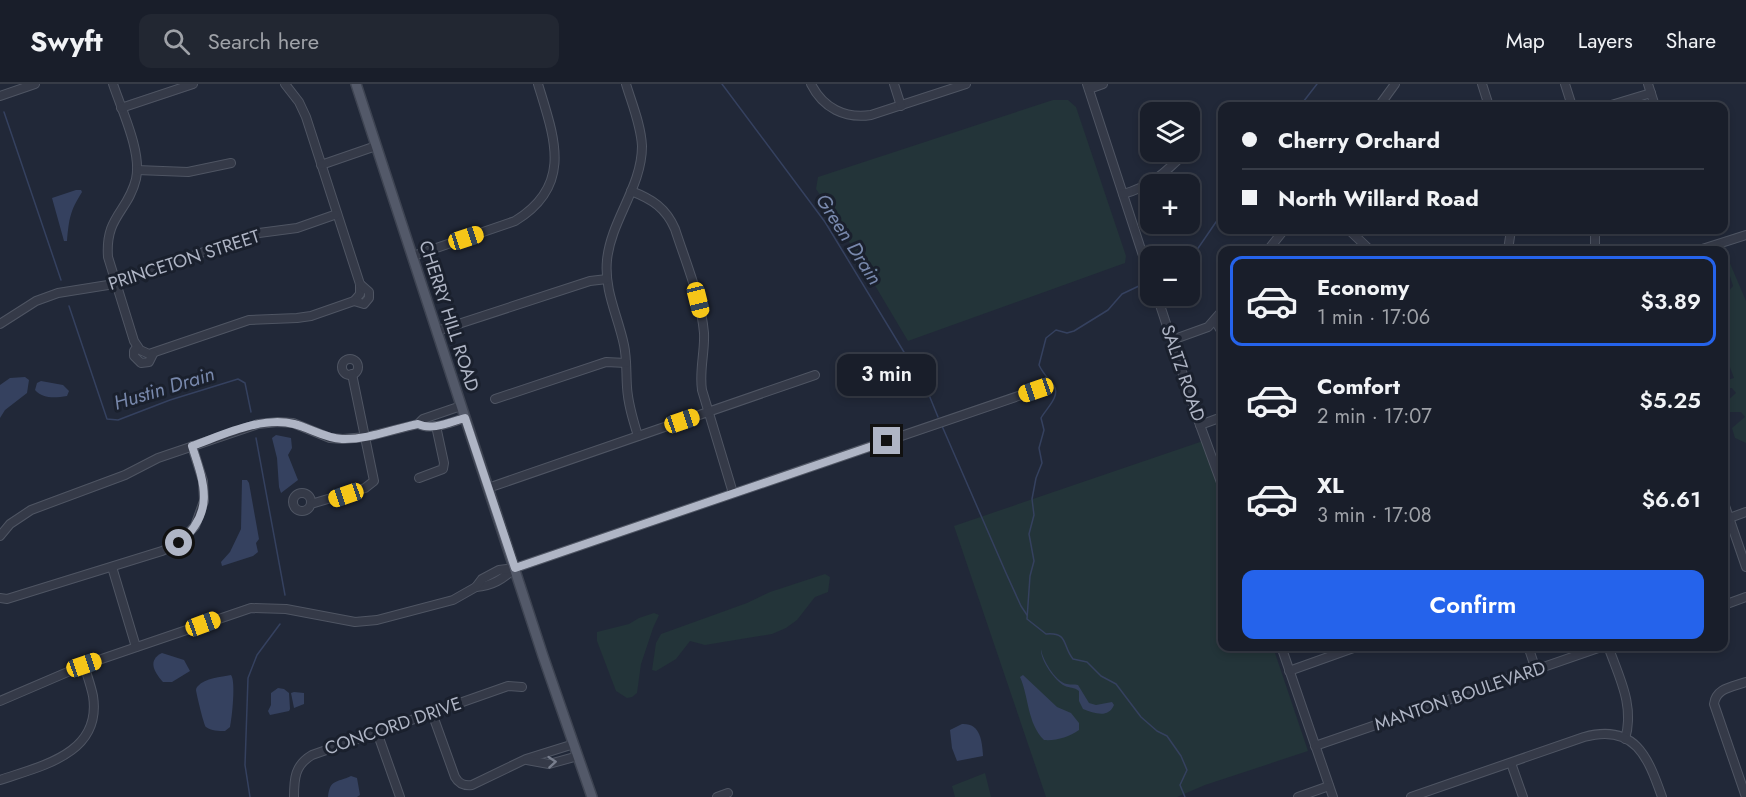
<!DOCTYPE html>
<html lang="en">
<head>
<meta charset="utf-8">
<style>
	body { margin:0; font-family:Jost,sans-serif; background:#222732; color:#f1f3f6; height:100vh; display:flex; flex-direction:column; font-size:22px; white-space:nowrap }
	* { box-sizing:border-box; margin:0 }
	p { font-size:20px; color:#9fa2a8 }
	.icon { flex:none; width:33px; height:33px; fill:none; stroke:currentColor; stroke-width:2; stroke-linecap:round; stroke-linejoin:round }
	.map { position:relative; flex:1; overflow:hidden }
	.panel { position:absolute; left:1218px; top:162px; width:510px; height:405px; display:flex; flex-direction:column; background:#191e2a; border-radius:12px; box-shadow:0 3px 9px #0003,0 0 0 2px #373c47 }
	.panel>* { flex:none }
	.banner { position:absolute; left:1218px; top:18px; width:510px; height:132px; border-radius:12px; box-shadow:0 3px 9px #0003,0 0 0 2px #373c47; display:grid; align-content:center; height:132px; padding:0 24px; background:#191e2a }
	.fabs { position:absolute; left:1140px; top:18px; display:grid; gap:12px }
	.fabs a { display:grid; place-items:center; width:60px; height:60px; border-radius:12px; background:#191e2a; box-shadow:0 3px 9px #0003,0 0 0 2px #373c47; font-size:30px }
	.end { position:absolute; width:27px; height:27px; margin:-14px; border:8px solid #afb5c5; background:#111; box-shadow:0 0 0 3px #111 }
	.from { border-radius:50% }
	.bubble { position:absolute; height:42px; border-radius:12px; background:#191e2a; box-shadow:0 3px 9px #0003,0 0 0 2px #373c47; font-size:20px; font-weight:600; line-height:42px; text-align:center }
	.car { position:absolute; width:18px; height:36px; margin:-18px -9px; border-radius:8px; box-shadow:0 0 4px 2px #0007; background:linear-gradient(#f5c518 24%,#345 0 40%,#f5c518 0 76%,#345 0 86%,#f5c518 0) }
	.banner b { display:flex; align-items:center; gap:21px; height:57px; font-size:22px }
	.banner b+b { border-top:2px solid #373c47 }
	.banner i { width:15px; height:15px; background:#f1f3f6 }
	ul { padding:10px 0 0; list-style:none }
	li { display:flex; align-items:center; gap:18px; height:90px; margin:0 12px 9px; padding:0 12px; border:3px solid transparent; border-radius:12px }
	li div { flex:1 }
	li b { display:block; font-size:22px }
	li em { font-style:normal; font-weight:600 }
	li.active { border-color:#2563eb }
	li>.icon { width:54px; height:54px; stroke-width:1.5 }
	.cta { display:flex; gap:12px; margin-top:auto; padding:12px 24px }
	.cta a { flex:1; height:69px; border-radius:12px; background:#2563eb; color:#fff; font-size:24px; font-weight:600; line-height:69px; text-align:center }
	header { display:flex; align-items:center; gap:36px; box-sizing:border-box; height:84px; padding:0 30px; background:#191e2a; border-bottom:2px solid #373c47 }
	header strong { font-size:28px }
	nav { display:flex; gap:33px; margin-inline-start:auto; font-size:21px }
	.search { width:420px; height:54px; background:#222732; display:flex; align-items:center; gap:15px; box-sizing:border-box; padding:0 21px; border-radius:12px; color:#9fa2a8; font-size:22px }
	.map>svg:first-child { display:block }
	.green { fill:#233439 }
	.water { fill:#35415f }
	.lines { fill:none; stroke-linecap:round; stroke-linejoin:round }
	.stream { stroke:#35415f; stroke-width:1.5 }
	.minor-casing { stroke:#4f5563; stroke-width:10 }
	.major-casing { stroke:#3e4452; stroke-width:12 }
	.minor { stroke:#353a48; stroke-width:8 }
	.major { stroke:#535969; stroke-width:9 }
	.oneway { stroke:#787e8d }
	.route { stroke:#afb5c5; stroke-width:8 }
	.labels { text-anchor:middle; stroke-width:6; stroke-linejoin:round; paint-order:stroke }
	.street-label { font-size:18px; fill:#afb5c5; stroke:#1a202d }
	.water-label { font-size:20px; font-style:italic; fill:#7888ac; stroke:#1a202d }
</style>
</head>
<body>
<header>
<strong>Swyft</strong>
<div class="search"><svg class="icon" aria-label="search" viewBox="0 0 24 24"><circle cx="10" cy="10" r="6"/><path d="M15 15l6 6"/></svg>Search here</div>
<nav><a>Map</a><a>Layers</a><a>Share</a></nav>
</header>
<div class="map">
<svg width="1746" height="713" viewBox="0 0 1746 713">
	<rect width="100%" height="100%" fill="#212838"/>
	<g class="green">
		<path d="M1053 16H1068L1076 23 1126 172 1125 179 908 257 829 124 816 105 818 93Z"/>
		<path d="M1729 177 1746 217V359L1735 354 1732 344 1745 333 1741 328H1725L1724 320 1736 309 1732 304 1724 305V297L1734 294 1724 267V213L1733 202 1726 179Z"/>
		<path d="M1203 357 1222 416V562L1273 563 1308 667 1205 701 1177 713H1046L954 442Z"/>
		<path d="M825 490 830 493 828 508 815 513 797 536 786 544 772 550 705 561 690 557 676 575 656 587 652 586 656 559 661 550 747 519 770 508Z"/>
		<path d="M654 529 659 531 653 544 641 580 637 609 632 613 627 614 616 607 597 557V548L629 540 639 534Z"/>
		<path d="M985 689 991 713H955L952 702Z"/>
	</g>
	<g class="water">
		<path d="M76 106H81L82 108C70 127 69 135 67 157H64L52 114Z"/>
		<path d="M25 293 29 296 27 309 5 326 0 334V301L10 294Z"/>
		<path d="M41 297 63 301 69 307 67 312C55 314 43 315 35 306L37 299Z"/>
		<path d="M276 351 291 354 292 364 288 371 298 396 281 409 279 403 277 374 272 354Z"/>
		<path d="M242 396H247L249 399 259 455 256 459 258 468 253 472 222 482 221 478 230 468 241 445Z"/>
		<path d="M1041 565C1042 574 1055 598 1067 600 1071 601 1074 600 1078 601L1089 619 1096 621 1112 618 1114 621C1108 635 1094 629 1083 625L1079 617V607C1074 603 1070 604 1065 602 1055 597 1040 576 1041 565Z"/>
		<path d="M162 569 184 576 190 587 172 598H163C153 587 148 576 162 569Z"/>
		<path d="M231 591C236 597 232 634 230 643L225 647C219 647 211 647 206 643 204 642 196 608 196 606 196 604 197 603 198 602 205 594 221 593 231 591Z"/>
		<path d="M1023 591 1057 623 1071 629 1079 639V646C1069 653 1056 657 1044 656 1027 639 1029 613 1020 593Z"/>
		<path d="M278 604 284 605 289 609 290 625 289 627 270 631 268 627 271 621V609Z"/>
		<path d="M294 608 304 609V620L294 624 291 609Z"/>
		<path d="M962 640C980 639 982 656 983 672L957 677 952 664 950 646Z"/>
		<path d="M351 692 357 694 360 711 357 713H328C330 695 336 699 351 692Z"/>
	</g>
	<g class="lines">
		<g class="stream">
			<path d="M722 0 825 138 927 306 938 333"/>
			<path d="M1300 22 1317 0"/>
			<path d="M4 28 61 196"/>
			<path d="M1190 176 1216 138 1222 131"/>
			<path d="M1141 201 1122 210 1108 226 1074 247 1067 249 1056 246 1046 254 1039 281C1043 290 1049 295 1054 302 1061 312 1045 326 1041 334L1044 346 1039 364 1042 379 1036 394 1032 415 1034 431 1029 450 1034 477 1030 492 1027 535 1046 550C1069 548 1062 562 1073 575L1087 578 1101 592 1116 600 1141 633 1157 647 1167 652 1181 672 1187 686 1180 701 1185 713"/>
			<path d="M69 222 107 335 118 336 170 316 238 295 245 299 251 328"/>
			<path d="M942 342 1006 489 1021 522 1027 531"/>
			<path d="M256 354 285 511"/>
			<path d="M250 713 245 681 248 594 257 571 280 540"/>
		</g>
		<g class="minor-casing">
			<g id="minor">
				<path d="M113 0C122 27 142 68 136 95 128 128 105 132 108 173L134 257 140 266 149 270 249 236 297 234 311 232 354 217 360 210V200L306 33 299 18 285 0"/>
				<path d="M626 0C632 20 641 41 642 62 642 103 611 136 607 176 604 207 618 232 624 261 627 275 626 289 627 303 628 320 633 336 638 352"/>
				<path d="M811 0C823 24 845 35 871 31L966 0"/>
				<path d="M894 0 901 22"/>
				<path d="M1087 0 1150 193"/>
				<path d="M1482 0 1489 22"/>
				<path d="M1565 0 1572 22"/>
				<path d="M1648 0 1655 22"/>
				<path d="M1089 5 1103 0"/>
				<path d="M0 12 35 0"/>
				<path d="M1379 22 1395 0"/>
				<path d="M1608 22 1651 9"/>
				<path d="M121 24 193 0"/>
				<path d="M1190 63 1193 60"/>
				<path d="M321 81 376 62"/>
				<path d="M137 86 188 88 231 79"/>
				<path d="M631 107C652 115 666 124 675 145 686 179 701 214 704 249 705 268 699 287 702 306L733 409"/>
				<path d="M1123 110C1150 103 1167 87 1186 68"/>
				<path d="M1349 146 1370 166"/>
				<path d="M1595 164V146"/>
				<path d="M1268 166 1284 146"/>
				<path d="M1508 166 1511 146"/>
				<path d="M1699 166 1746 151"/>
				<path d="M413 172 515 137C574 101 554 53 538 0"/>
				<path d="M1157 212 1196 330 1222 401"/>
				<path d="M354 217 364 220 369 214V208L360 200"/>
				<path d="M1215 237 1222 248"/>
				<path d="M0 240 36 217 58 209 108 201 259 149 297 144 337 130"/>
				<path d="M437 247 590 197 607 195"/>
				<path d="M1172 256 1208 243 1222 227"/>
				<path d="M137 263 134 267V272L141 279 149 278 153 270"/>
				<circle cx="350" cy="283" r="8"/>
				<path d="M495 315 606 278 626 279"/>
				<path d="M418 340C432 347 451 338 465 334"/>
				<path d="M1200 341 1222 333"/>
				<path d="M419 394 443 385 444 379 436 342"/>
				<path d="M488 404 815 291"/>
				<circle cx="302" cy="418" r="9"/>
				<path d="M1724 419 1746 483"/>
				<path d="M311 420 365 404 374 397 352 290"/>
				<path d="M1724 436 1746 428"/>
				<path d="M0 452 10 440 31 426 125 391 158 374 258 340 278 338 293 339 330 354 343 355 366 353 418 340 423 335 461 322"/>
				<path d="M112 483 136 563"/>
				<path d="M476 503C492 502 503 495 515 484"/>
				<path d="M0 514 7 515 162 467 179 459 195 442 204 417 203 397 192 362"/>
				<path d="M1724 521 1746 513"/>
				<path d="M1281 562 1333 713"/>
				<path d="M1528 562 1536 586"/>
				<path d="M1608 562C1619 593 1635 622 1625 655"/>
				<path d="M1289 587 1359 562"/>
				<path d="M1746 598C1732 603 1716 604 1714 620L1746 713"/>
				<path d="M0 617 84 581 251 524 286 525 355 538 377 536 453 516 476 503 482 495 499 486 515 484 1036 306"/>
				<path d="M432 629 455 693C459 700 464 702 472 701L526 675 574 660"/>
				<path d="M377 648 400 713"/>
				<path d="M1315 662 1604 562"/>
				<path d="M527 676 549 680 578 672"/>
				<path d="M1511 679 1523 713"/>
				<path d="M0 696C41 682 102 670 93 612 91 602 87 591 84 581"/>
				<path d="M294 713C294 694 295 681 312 671L508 602 522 603"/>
				<path d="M717 713 728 709"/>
				<path d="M1298 713 1329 702"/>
				<path d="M1411 713 1584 653C1635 639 1648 673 1662 713"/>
			</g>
		</g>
		<g class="major-casing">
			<path id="major" d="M356 0 543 572 592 713"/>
		</g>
		<use href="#minor" class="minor"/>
		<use href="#major" class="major"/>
	</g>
	<defs><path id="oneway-chevron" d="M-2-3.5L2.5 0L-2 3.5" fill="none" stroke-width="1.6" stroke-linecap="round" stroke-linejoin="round" transform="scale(1.5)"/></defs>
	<use class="oneway" href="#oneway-chevron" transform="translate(552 678) rotate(-5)"/>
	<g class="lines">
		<path class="route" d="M179 459C215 429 205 401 192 362 223 351 261 332 294 340 310 344 324 354 342 355 367 356 393 345 418 340 432 347 450 338 465 334L515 484 887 357"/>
	</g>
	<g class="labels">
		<g class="street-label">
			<text transform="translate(184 176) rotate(-18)" y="6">PRINCETON STREET</text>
			<text transform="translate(449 232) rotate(72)" y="6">CHERRY HILL ROAD</text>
			<text transform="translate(1183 289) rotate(71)" y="6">SALTZ ROAD</text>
			<text transform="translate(1460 612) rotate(-19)" y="6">MANTON BOULEVARD</text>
			<text transform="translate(393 642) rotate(-19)" y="6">CONCORD DRIVE</text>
		</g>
		<g class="water-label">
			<text transform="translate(849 155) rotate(57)" y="7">Green Drain</text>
			<text transform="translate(164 304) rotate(-17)" y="7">Hustin Drain</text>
		</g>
	</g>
</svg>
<div class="fabs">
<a><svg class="icon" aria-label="layers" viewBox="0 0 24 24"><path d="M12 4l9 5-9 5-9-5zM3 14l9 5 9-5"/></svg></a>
<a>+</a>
<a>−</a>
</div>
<i class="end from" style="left:179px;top:459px"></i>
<i class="end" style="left:887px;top:357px"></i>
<div class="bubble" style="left:837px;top:270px;width:99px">3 min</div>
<i class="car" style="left:466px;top:154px;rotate:72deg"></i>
<i class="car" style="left:698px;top:216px;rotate:166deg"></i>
<i class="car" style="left:1036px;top:306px;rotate:251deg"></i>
<i class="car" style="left:682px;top:337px;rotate:71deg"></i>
<i class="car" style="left:346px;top:411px;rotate:251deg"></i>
<i class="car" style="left:203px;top:540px;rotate:70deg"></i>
<i class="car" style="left:84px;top:581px;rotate:71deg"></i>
<div class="banner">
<b><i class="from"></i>Cherry Orchard</b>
<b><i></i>North Willard Road</b>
</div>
<section class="panel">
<ul>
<li class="active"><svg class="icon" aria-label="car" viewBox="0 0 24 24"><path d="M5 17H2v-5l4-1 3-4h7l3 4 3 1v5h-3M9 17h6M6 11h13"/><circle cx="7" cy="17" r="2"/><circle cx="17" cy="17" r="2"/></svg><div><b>Economy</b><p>1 min · 17:06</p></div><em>$3.89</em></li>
<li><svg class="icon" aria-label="car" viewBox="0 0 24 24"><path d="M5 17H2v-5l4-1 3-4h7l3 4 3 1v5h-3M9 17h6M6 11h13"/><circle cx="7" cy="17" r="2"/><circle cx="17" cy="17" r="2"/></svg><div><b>Comfort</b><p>2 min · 17:07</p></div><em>$5.25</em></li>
<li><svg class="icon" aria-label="car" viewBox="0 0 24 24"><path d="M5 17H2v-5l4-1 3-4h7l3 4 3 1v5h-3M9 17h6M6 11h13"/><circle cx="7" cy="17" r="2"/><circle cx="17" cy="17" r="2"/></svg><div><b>XL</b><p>3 min · 17:08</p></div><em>$6.61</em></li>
</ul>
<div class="cta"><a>Confirm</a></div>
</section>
</div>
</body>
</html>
